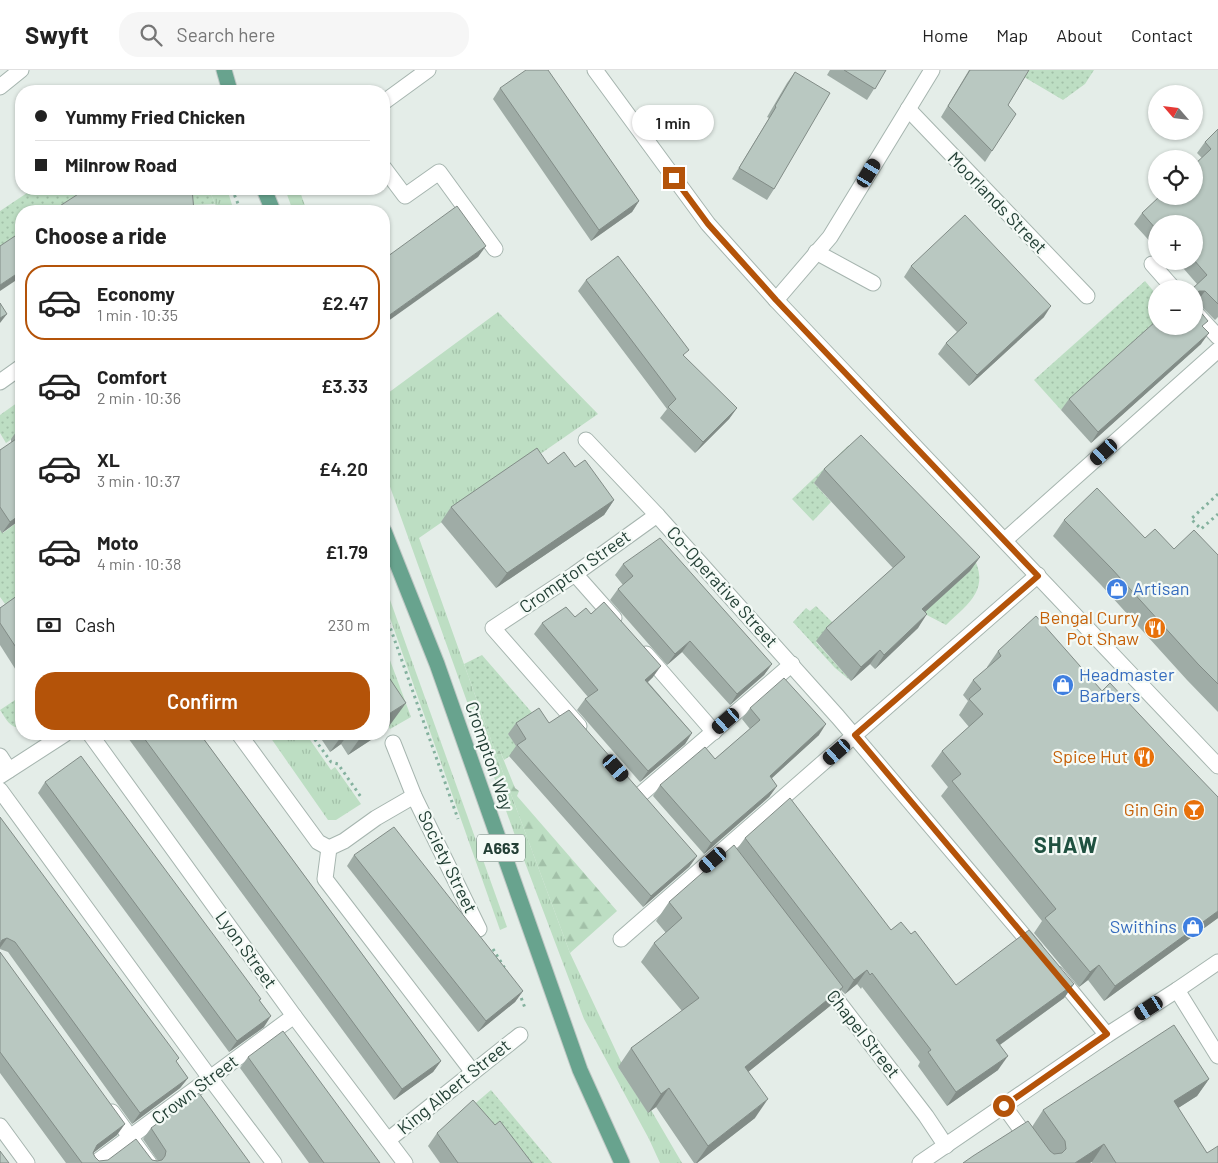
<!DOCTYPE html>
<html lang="en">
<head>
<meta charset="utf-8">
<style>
	body { margin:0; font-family:Barlow,sans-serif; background:#f6f6f6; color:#222; height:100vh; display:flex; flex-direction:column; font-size:19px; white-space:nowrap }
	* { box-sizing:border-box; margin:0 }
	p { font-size:16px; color:#767676 }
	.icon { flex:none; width:28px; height:28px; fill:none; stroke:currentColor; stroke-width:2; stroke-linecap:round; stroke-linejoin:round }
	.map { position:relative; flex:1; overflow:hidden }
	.sheet { position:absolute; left:15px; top:135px; width:375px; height:535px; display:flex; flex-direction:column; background:#fff; border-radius:20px; box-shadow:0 1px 4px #0004 }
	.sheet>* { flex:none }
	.top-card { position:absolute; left:15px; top:15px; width:375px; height:110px; border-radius:20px; box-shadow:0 1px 4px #0004; display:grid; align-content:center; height:110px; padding:0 20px; background:#fff }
	.needle { width:32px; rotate:298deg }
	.fabs { position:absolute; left:1148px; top:15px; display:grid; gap:10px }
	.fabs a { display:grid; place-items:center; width:55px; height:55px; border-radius:50%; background:#fff; box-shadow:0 1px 4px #0004; font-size:25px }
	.end { position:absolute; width:22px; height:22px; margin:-11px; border:6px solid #b45309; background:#fff; box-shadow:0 0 0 2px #fff }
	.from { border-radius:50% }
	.bubble { position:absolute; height:35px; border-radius:18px; background:#fff; box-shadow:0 1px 4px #0004; font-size:16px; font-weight:600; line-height:35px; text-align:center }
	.car { position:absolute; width:15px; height:30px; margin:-15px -8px; border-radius:6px; box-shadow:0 0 4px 1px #0007; background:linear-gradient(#222 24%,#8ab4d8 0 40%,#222 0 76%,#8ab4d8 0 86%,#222 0) }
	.top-card b { display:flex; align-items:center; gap:18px; height:48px; font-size:19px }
	.top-card b+b { border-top:1px solid #e0e0e0 }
	.top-card i { width:12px; height:12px; background:#222 }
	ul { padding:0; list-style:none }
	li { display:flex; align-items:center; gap:15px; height:75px; margin:0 10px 8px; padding:0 10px; border:2px solid transparent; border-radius:20px }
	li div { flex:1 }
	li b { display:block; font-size:19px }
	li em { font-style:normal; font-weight:600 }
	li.selected { border-color:#b45309 }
	li>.icon { width:45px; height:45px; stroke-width:1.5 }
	h2 { padding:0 20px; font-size:22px; line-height:60px }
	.pay { display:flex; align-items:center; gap:12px; height:55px; padding:0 20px; font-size:19px }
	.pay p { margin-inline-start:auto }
	.primary-button { display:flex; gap:10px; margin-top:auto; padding:10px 20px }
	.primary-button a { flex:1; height:58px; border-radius:20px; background:#b45309; color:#fff; font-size:20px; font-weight:600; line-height:58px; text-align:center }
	header { display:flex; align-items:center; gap:30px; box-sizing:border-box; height:70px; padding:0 25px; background:#fff; border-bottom:1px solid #e0e0e0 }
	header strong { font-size:24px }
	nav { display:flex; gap:28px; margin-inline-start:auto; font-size:18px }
	.search { width:350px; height:45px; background:#f6f6f6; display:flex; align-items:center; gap:12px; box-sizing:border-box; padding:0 18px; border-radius:20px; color:#767676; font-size:19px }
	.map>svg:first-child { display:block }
	.grass { fill:url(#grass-tufts) }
	.forest { fill:url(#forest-firs) }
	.garden { fill:url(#garden-dots) }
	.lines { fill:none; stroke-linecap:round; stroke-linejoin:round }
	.minor-casing { stroke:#a6b5af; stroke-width:17 }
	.major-casing { stroke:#c1c9c6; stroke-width:17 }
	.path { stroke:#84b19e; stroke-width:3; stroke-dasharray:2.5 4; stroke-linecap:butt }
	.minor { stroke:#fff; stroke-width:15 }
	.major { stroke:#68a38e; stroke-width:15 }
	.wall { fill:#9faca6 }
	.shaded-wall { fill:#828c87 }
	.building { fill:#b9c8c1; stroke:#828c87 }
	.route { stroke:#b45309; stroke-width:6 }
	.labels { text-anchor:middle; stroke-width:4.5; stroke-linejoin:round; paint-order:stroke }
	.shield { fill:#f4faf6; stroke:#62776f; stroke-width:1 }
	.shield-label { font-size:16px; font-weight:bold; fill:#233f35 }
	.street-label { font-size:18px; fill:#233f35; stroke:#f4faf6 }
	.shop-label { font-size:18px; fill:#366cbe; stroke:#f4faf6; text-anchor:start }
	.food-label { font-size:18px; fill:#c56008; stroke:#f4faf6; text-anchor:end }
	.district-label { font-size:22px; font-weight:bold; letter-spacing:1px; fill:#1f5140; stroke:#f4faf6 }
</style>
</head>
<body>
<header>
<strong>Swyft</strong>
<div class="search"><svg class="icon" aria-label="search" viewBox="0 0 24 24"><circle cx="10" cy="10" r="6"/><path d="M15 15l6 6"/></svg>Search here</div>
<nav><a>Home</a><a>Map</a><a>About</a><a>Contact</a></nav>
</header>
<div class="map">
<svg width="1218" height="1093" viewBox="0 0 1218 1093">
	<defs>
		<pattern id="grass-tufts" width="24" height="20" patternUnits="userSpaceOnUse" patternTransform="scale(1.25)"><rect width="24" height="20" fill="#bddec3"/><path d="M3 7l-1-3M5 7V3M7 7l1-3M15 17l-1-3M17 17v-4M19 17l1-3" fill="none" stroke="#a2c0a8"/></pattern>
		<pattern id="forest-firs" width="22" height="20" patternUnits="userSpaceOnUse" patternTransform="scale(1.25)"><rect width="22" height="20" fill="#bddec3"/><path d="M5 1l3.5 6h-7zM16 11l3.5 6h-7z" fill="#a2c0a8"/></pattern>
		<pattern id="garden-dots" width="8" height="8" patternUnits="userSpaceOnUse" patternTransform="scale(1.25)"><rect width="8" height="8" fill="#bddec3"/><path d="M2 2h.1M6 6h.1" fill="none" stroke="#a2c0a8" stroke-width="1.8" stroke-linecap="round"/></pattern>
	</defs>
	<rect width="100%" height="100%" fill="#e4ede8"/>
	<g class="grass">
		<path d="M209 119H227L234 141H218Z"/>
		<path d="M285 119H299L307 141H293Z"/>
		<path d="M498 242 598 344 419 468 495 681 570 883 622 994 618 997 648 1042 651 1040 682 1093H660L649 1069 584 949 518 774 384 400V326Z"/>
		<path d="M384 513 507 857 500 860 384 531Z"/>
		<path d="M384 574 411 647 390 659 384 649Z"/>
		<path d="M268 664H306L331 700 335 697 361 734 336 750H328Z"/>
	</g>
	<path class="forest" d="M495 681H500L515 718 519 721 517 726 617 841 570 883Z"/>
	<g class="garden">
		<path d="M1028 0H1094L1085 14 1063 30 1024 7Z"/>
		<path d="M33 119H158L61 141H21V167L0 181V141Z"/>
		<path d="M183 119H209L215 134 185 135Z"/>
		<path d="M1145 211 1156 224V255L1061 340 1034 310Z"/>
		<path d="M21 330V363L6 373 0 363V345Z"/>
		<path d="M849 375 851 378 814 413 831 432 813 451 792 429Z"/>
		<path d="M21 449V534L8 538 0 527V460L3 463Z"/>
		<path d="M972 484C991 519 970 532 946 555L923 543 970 501Z"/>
		<path d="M816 536 835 555 816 572 851 611 835 598 793 552 806 538 810 541Z"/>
		<path d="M482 585 534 645 508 664 519 680 504 690 500 681H495L464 594Z"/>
		<path d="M21 626V658C10 658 6 649 0 640Z"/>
		<path d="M491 1020 552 1093H513L464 1043Z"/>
	</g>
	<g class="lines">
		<g class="minor-casing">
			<g id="minor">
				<path d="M595 0 708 154 776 230 1218 696"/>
				<path d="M0 17 21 0"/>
				<path d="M384 32 428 0"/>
				<path d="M908 39 1087 226"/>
				<path d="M384 98 405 126 439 102 495 179"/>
				<path d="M816 182 873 213"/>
				<path d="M1152 194 1174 219"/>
				<path d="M776 230 830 167 932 0"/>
				<path d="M1194 241 1218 267"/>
				<path d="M0 312 21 297"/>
				<path d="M586 370 657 445 838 647 1035 879"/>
				<path d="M1005 470 1218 280"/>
				<path d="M575 504 614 548"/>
				<path d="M646 584 714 662"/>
				<path d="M579 656 493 558 575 504 657 445"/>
				<path d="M90 664 294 946 405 1093"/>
				<path d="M239 664 318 772 329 778"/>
				<path d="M393 673 414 726 479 859"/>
				<path d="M0 686 9 700"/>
				<path d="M0 706 65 664"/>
				<path d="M0 720 210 1008 274 1093"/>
				<path d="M640 725 792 594"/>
				<path d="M329 778 325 809 472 1001"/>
				<path d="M329 778 344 771 376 748 414 726"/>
				<path d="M621 869 1038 505"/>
				<path d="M1057 904 1107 965"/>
				<path d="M824 913 926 1046 946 1076"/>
				<path d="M1177 920 1218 986"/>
				<path d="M1004 1036 1045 1093"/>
				<path d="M112 1042 149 1093"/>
				<path d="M0 1056 27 1093"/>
				<path d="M388 1070 520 965"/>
				<path d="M95 1093 294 946"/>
				<path d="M920 1093 1107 965 1177 920 1218 892"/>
			</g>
		</g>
		<g class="major-casing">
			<g id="major">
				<path d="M224 0 230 21"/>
				<path d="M264 119 273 141"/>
				<path d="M384 461 437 594 580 1000 622 1093"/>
			</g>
		</g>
		<g class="path">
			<path d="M232 119 241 141"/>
			<path d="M1218 424 1191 449 1201 459 1218 444"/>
			<path d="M384 540 458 749"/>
			<path d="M311 664 331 692 338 694 361 727"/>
			<path d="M493 879 507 902"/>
			<path d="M519 922 525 938"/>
		</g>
		<use href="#minor" class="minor"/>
		<use href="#major" class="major"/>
	</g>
	<g class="wall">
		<path d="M830 0H886L867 30 827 5Z"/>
		<path d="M969 0H1029L1008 35 992 81 985 92 941 47Z"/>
		<path d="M795 2 774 119 767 130 732 109 769 48 767 47 787 13Z"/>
		<path d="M500 18 639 131 632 142 591 171 493 29Z"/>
		<path d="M1218 59V247L1215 250 1197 232V214L1177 191H1194V154H1156V178L1134 154 1142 143 1202 88 1197 83 1205 72Z"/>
		<path d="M911 196 1044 247 969 316 938 284 946 273 957 262 904 207Z"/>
		<path d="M586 210 737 338 729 349 695 383 660 348 667 339 578 221Z"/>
		<path d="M1204 258 1201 274 1091 373 1061 340 1069 329Z"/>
		<path d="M19 358 21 449 2 463 0 460V380L11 373V369Z"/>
		<path d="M548 394 575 397 614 430 604 445 496 518 441 452 451 437Z"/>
		<path d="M824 399 980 487 970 501 925 542 918 558 875 599 870 594 851 611 816 571 826 558 893 498 814 413Z"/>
		<path d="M1064 450 1145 468 1174 479 1218 485V642L1187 610 1101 515 1053 466Z"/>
		<path d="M623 494 772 594 764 605 730 635 682 582 667 595 610 530 618 519 623 515 615 505Z"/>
		<path d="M21 523V608L0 575V538Z"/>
		<path d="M591 544 653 607 648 612 692 663 685 674 640 712 577 640 585 629 588 627 534 564 542 553 575 547Z"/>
		<path d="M998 581 1218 848 1104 931 1088 910 1079 917 1034 863 1042 851 941 726 948 717 931 696 942 681 969 657 959 645 968 631 963 625 973 610 988 598 987 597Z"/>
		<path d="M750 638 819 665 771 709 777 716 769 727 704 784 653 726 660 715 715 689 750 659 742 649Z"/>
		<path d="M516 653H549L697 786 689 797 643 837 509 686 516 676 508 664Z"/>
		<path d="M132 664H200L441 991 433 1002 394 1030 128 668Z"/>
		<path d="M318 664H380L348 685 341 674 330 682Z"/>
		<path d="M45 712 260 930 264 957 229 982 38 723Z"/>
		<path d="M0 747 188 1008 180 1018 132 1054 8 882 0 879Z"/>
		<path d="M745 768 891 860 911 864 956 915 1074 914 1064 928 1000 975 998 1000 947 1036 918 996 920 992 862 917 861 919 857 914 845 924 841 920 830 936 748 1002 755 1048 697 1093H694L656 1037 648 1043 618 997 631 978 682 941 641 892 654 873 666 863 656 851 669 832 737 779Z"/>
		<path d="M354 785 523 921 515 932 478 962 347 796Z"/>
		<path d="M0 882 117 1065 93 1083 95 1087 99 1091 152 1090 158 1091 143 1069 151 1058 250 1093H66L0 1003Z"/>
		<path d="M248 987 380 1093H309L240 998Z"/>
		<path d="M1209 1009 1197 1026 1178 1038 1207 1083 1218 1093H1092V1092L963 1093 1032 1057 1043 1040Z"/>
		<path d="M495 1055 532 1093H440L428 1076 437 1063Z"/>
	</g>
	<g class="shaded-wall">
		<path d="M639 131 632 142 591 171 599 160Z"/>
		<path d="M486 176 478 187 384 254V249Z"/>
		<path d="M21 201V207L0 221V215Z"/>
		<path d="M1199 221H1205L1197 232H1194V225L1195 224Z"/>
		<path d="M1051 236 1044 247 969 316 977 305Z"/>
		<path d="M7 244 0 253V248Z"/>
		<path d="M1209 263 1201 274 1091 373 1098 362Z"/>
		<path d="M737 338 729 349 695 383 703 372Z"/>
		<path d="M614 430 604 445 496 518 507 503Z"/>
		<path d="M21 444V449L2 463 10 452Z"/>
		<path d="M980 487 970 501 913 553 922 539Z"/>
		<path d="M927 544 918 558 875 599 884 585Z"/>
		<path d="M690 571 682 582 667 595 675 584Z"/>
		<path d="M880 580 870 594 851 611 861 597Z"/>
		<path d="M772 594 764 605 730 635 737 624Z"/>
		<path d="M661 596 653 607 638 621 645 610Z"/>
		<path d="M406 633 387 659 384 661V647Z"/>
		<path d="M826 654 819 665 762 717 770 706Z"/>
		<path d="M692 663 685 674 640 712 648 701Z"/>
		<path d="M343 664H348L341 674 330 682Z"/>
		<path d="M363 664H380L348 685Z"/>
		<path d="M777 716 769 727 704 784 711 773Z"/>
		<path d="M697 786 689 797 643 837 651 826Z"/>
		<path d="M1218 841V848L1104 931 1115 916Z"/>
		<path d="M7 868 0 878V872L2 870Z"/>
		<path d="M1099 895 1088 910 1079 917 1090 902Z"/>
		<path d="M867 900 857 914 845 924 854 910Z"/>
		<path d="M1074 914 1064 928 987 984 996 970Z"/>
		<path d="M843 917 830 936 732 1015 745 997Z"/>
		<path d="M523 921 515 932 478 962 486 951Z"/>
		<path d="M271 946 264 957 229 982 237 971Z"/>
		<path d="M1008 986 998 1000 947 1036 956 1022Z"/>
		<path d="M441 991 433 1002 394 1030 402 1019Z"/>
		<path d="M188 1008 180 1018 132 1054 140 1043Z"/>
		<path d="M1209 1009 1197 1026 1161 1049 1174 1031Z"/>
		<path d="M669 1018 656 1037 648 1043 661 1024Z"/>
		<path d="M768 1029 755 1048 697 1093H696L708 1076Z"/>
		<path d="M125 1054 117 1065 89 1086 97 1075Z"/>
		<path d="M1104 1074 1092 1092 1090 1093H1075Z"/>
	</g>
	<g class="building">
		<path d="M526 0H548L639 131 599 160 500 18Z"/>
		<path d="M844 0H886L875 19Z"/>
		<path d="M970 0H1029L1008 35 1016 44 992 81 948 36Z"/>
		<path d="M795 2 830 23 774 119 739 98 776 37 775 36Z"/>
		<path d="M1218 59V234L1205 221H1199L1195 224 1194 226V219H1192L1207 205 1194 190V154H1156V159L1142 143 1160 126H1194V95L1211 79 1205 72Z"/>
		<path d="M86 119H192L194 141H52Z"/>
		<path d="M457 136 486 176 384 249V189Z"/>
		<path d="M965 145 1051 236 977 305 946 273 967 253 911 196Z"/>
		<path d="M21 162V201L0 215V176Z"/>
		<path d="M618 186 689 280 683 285 737 338 703 372 668 337 676 329 586 210Z"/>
		<path d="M0 233 7 244 0 248Z"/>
		<path d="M1194 234 1208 251 1202 256 1209 263 1098 362 1069 329 1156 251V256H1194Z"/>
		<path d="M21 357V444L10 452 0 437V380L19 367V358Z"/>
		<path d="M861 365 980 487 922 539 927 544 884 585 880 580 861 597 826 558 905 487 824 399Z"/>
		<path d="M537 378 548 394 564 382 575 397 585 390 614 430 507 503 451 437Z"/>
		<path d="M1097 418 1145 468 1155 459 1174 479 1194 460 1218 485V614L1198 594 1112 499 1064 450Z"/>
		<path d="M660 468 772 594 737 624 690 571 675 584 618 519 633 506 623 494Z"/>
		<path d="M21 523V585L0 553V538Z"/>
		<path d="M604 532 661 596 645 610 692 663 648 701 585 629 598 620 542 553 566 537 575 547 586 538 591 544Z"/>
		<path d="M1036 546 1102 621 1110 613 1168 675 1218 727V841L1115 916 1099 895 1090 902 1045 848 1056 839 952 711 961 704 942 681 983 644 969 629 981 619 973 610 1001 586 998 581Z"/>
		<path d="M384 600 406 633 384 647Z"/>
		<path d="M784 608 826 654 770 706 777 716 711 773 660 715 705 677 715 689 760 650 750 638Z"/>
		<path d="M539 638 549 653 569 640 697 786 651 826 517 675 526 669 516 653Z"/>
		<path d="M141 664H200L441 991 402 1019Z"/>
		<path d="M81 686 261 929 259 930 271 946 237 971 45 712Z"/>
		<path d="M790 728 891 860 901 852 911 864 915 861 956 915 1029 860 1074 914 996 970 1008 986 956 1022 928 982 931 980 872 903 870 905 867 900 854 910 745 768Z"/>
		<path d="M0 747 179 988 176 991 188 1008 140 1043 15 872 7 868 2 870 0 874Z"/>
		<path d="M394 757 523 921 486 951 354 785Z"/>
		<path d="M734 775 843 917 745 997 768 1029 708 1076 669 1018 661 1024 631 978 699 928 654 873 682 848 669 832Z"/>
		<path d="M0 882 125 1054 97 1075 93 1083 95 1087 99 1091 108 1090 136 1069 152 1090 157 1091 162 1090 165 1086 166 1081 151 1058 199 1023 250 1093H82L0 982Z"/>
		<path d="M1174 955 1209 1009 1174 1031 1207 1083 1218 1076V1093H1116L1104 1074 1075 1093H963L973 1086 1028 1051 1050 1081 1054 1084 1062 1083 1066 1079 1065 1071 1043 1040Z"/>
		<path d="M283 961 380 1093H324L248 987Z"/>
		<path d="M473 1030 495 1055 500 1051 532 1093H458L437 1063Z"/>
		<path d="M0 1081 9 1093H0Z"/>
	</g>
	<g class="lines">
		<path class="route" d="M674 108 708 154 776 230 1038 506 855 665 1107 964 1004 1036"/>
	</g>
	<defs>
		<g id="shop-disc" transform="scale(1.125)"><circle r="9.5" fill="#3f7fe0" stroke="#f4faf6"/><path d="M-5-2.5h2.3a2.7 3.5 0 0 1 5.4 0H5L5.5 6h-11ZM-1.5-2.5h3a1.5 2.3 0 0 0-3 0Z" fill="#fff"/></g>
		<g id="restaurant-disc" transform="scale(1.125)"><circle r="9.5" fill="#e8710a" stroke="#f4faf6"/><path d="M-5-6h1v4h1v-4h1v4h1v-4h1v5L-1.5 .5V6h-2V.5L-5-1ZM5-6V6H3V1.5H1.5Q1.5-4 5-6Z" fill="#fff"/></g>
		<g id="bar-disc" transform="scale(1.125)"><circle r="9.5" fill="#e8710a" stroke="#f4faf6"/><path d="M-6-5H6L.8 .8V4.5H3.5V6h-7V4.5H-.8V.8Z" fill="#fff"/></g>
	</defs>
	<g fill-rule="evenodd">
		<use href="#shop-disc" x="1117" y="519"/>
		<use href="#restaurant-disc" x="1155" y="558"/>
		<use href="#shop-disc" x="1063" y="615"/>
		<use href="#restaurant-disc" x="1144" y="687"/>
		<use href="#bar-disc" x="1194" y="740"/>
		<use href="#shop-disc" x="1193" y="857"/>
	</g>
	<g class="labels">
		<rect class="shield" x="477" y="764.5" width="48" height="27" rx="4"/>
		<g class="shield-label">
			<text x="501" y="784">A663</text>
		</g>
		<g class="street-label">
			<text transform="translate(997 133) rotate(46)" y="6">Moorlands Street</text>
			<text transform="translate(575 502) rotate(-35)" y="6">Crompton Street</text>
			<text transform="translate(722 517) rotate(48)" y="6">Co-Operative Street</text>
			<text transform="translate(489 686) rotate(71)" y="6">Crompton Way</text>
			<text transform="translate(447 792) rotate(64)" y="6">Society Street</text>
			<text transform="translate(246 880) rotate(54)" y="6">Lyon Street</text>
			<text transform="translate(863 964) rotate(52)" y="6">Chapel Street</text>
			<text transform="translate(454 1017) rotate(-39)" y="6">King Albert Street</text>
			<text transform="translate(195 1020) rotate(-37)" y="6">Crown Street</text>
		</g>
		<g class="shop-label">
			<text x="1133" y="525">Artisan</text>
			<text x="1079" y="611">Headmaster<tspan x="1079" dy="21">Barbers</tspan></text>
			<text x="1177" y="863" text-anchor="end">Swithins</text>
		</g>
		<g class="food-label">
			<text x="1139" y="554">Bengal Curry<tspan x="1139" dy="21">Pot Shaw</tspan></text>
			<text x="1128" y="693">Spice Hut</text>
			<text x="1178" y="746">Gin Gin</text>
		</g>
		<g class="district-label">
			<text x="1066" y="783">SHAW</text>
		</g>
	</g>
</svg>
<div class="fabs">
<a><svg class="needle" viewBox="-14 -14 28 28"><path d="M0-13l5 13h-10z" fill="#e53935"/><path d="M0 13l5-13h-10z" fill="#767676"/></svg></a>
<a><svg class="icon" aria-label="locate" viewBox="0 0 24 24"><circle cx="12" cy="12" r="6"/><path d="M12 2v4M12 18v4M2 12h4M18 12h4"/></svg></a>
<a>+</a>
<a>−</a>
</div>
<i class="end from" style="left:1004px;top:1036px"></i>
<i class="end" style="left:674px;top:108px"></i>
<div class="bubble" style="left:632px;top:35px;width:82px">1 min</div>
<i class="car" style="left:869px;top:103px;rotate:31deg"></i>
<i class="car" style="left:1104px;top:382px;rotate:228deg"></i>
<i class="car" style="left:726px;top:651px;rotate:229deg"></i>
<i class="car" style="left:837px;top:682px;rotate:229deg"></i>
<i class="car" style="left:616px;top:698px;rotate:139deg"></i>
<i class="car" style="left:713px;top:790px;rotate:229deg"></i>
<i class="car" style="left:1149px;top:938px;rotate:237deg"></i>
<div class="top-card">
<b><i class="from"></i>Yummy Fried Chicken</b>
<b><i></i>Milnrow Road</b>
</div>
<section class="sheet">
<h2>Choose a ride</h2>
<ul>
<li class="selected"><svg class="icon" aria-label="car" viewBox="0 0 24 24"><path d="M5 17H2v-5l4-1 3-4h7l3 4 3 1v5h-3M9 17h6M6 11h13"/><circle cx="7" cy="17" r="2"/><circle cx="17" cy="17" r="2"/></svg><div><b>Economy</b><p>1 min · 10:35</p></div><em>£2.47</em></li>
<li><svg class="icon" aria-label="car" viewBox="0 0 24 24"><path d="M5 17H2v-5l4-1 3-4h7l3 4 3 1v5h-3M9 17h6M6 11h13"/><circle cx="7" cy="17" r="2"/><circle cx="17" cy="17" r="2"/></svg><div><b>Comfort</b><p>2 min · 10:36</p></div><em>£3.33</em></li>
<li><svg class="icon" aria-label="car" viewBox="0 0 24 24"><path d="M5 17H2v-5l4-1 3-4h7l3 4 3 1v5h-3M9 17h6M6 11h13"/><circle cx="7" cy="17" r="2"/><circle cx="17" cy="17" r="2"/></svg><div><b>XL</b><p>3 min · 10:37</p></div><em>£4.20</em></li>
<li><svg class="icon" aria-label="car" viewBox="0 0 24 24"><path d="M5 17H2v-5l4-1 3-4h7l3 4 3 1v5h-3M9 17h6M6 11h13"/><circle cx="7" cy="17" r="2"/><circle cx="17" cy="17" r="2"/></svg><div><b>Moto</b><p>4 min · 10:38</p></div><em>£1.79</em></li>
</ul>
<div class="pay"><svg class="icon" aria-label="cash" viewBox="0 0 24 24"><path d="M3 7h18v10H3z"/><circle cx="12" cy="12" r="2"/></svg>Cash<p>230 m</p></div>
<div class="primary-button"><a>Confirm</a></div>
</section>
</div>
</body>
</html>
